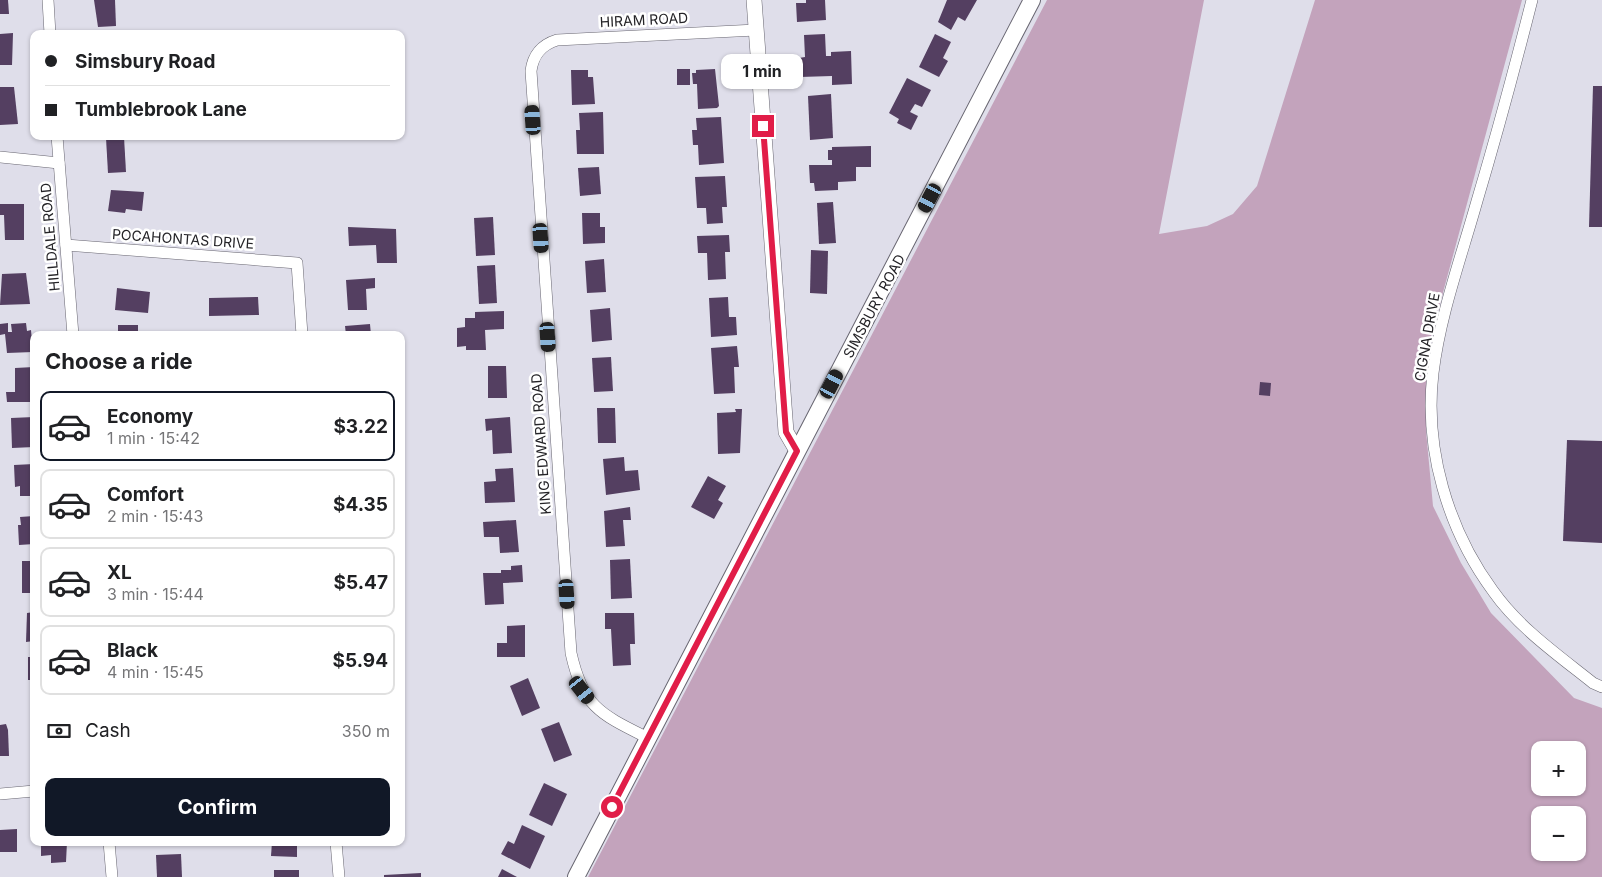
<!DOCTYPE html>
<html lang="en">
<head>
<meta charset="utf-8">
<style>
	body { margin:0; font-family:Inter,sans-serif; background:#f2f2f2; color:#202124; height:100vh; display:flex; flex-direction:column; font-size:19px; white-space:nowrap }
	* { box-sizing:border-box; margin:0 }
	p { font-size:16px; color:#757577 }
	.icon { flex:none; width:28px; height:28px; fill:none; stroke:currentColor; stroke-width:2; stroke-linecap:round; stroke-linejoin:round }
	.map { position:relative; flex:1; overflow:hidden }
	.details { position:absolute; left:30px; top:331px; width:375px; height:515px; display:flex; flex-direction:column; background:#fff; border-radius:10px; box-shadow:0 1px 4px #0004 }
	.details>* { flex:none }
	.top-card { position:absolute; left:30px; top:30px; width:375px; height:110px; border-radius:10px; box-shadow:0 1px 4px #0004; display:grid; align-content:center; height:110px; padding:0 15px; background:#fff }
	.tools { position:absolute; left:1531px; top:741px; display:grid; gap:10px }
	.tools a { display:grid; place-items:center; width:55px; height:55px; border-radius:10px; background:#fff; box-shadow:0 1px 4px #0004; font-size:25px }
	.end { position:absolute; width:22px; height:22px; margin:-11px; border:6px solid #e11d48; background:#fff; box-shadow:0 0 0 2px #fff }
	.from { border-radius:50% }
	.bubble { position:absolute; height:35px; border-radius:10px; background:#fff; box-shadow:0 1px 4px #0004; font-size:16px; font-weight:700; line-height:35px; text-align:center }
	.car { position:absolute; width:15px; height:30px; margin:-15px -8px; border-radius:6px; box-shadow:0 0 4px 1px #0007; background:linear-gradient(#222 24%,#8ab4d8 0 40%,#222 0 76%,#8ab4d8 0 86%,#222 0) }
	.top-card b { display:flex; align-items:center; gap:18px; height:48px; font-size:19px }
	.top-card b+b { border-top:1px solid #e0e0e0 }
	.top-card i { width:12px; height:12px; background:#202124 }
	ul { padding:0; list-style:none }
	li { display:flex; align-items:center; gap:15px; height:70px; margin:0 10px 8px; padding:0 5px; border:2px solid #e0e0e0; border-radius:10px }
	li div { flex:1 }
	li b { display:block; font-size:19px }
	li em { font-style:normal; font-weight:700 }
	li.on { border-color:#111827 }
	li>.icon { width:45px; height:45px; stroke-width:1.5 }
	h2 { padding:0 15px; font-size:22px; line-height:60px }
	.pay { display:flex; align-items:center; gap:12px; height:55px; padding:0 15px; font-size:19px }
	.pay p { margin-inline-start:auto }
	.action { display:flex; gap:10px; margin-top:auto; padding:10px 15px }
	.action a { flex:1; height:58px; border-radius:10px; background:#111827; color:#fff; font-size:20px; font-weight:700; line-height:58px; text-align:center }
	.map>svg:first-child { display:block }
	.green { fill:#c3a3bc; fill-rule:evenodd }
	.building { fill:#543f61 }
	.lines { fill:none; stroke-linecap:round; stroke-linejoin:round }
	.minor-casing { stroke:#686671; stroke-width:12 }
	.tertiary-casing { stroke:#686671; stroke-width:16 }
	.secondary-casing { stroke:#686671; stroke-width:18 }
	.minor { stroke:#fff; stroke-width:11 }
	.tertiary { stroke:#fff; stroke-width:15 }
	.secondary { stroke:#fff; stroke-width:16 }
	.route { stroke:#e11d48; stroke-width:6 }
	.labels { text-anchor:middle; stroke-width:5; stroke-linejoin:round; paint-order:stroke }
	.street-label { font-size:14px; fill:#242327; stroke:#fff }
</style>
</head>
<body>
<div class="map">
<svg width="1602" height="877" viewBox="0 0 1602 877">
	<rect width="100%" height="100%" fill="#dfdeea"/>
	<path class="green" d="M1047 0H1204L1159 234 1207 226 1233 214 1257 186 1315 0H1522L1428 348 1426 431 1433 506 1461 563 1491 613 1574 698 1602 708V877H588ZM1540 750H1578V788H1540ZM1540 815H1578V852H1540Z"/>
	<g class="building">
		<path d="M0 0H8L9 14H0Z"/>
		<path d="M94 0H115L116 26 98 27Z"/>
		<path d="M806 0H825L826 20 797 22 796 3H806Z"/>
		<path d="M947 0H977L965 21 958 17 951 30 938 22Z"/>
		<path d="M13 33 12 65H0V34Z"/>
		<path d="M825 34 826 56H831V52L851 51 852 84 832 85V76L800 77 799 58 805 57 804 35Z"/>
		<path d="M935 34 951 42 943 58 948 61 939 77 919 67Z"/>
		<rect x="677" y="69" width="13" height="16"/>
		<path d="M715 69 719 106 717 108 698 109 697 84H693L692 73H696V70Z"/>
		<path d="M571 70H588V77H593L595 104 572 105Z"/>
		<path d="M907 78 931 90 922 107 915 104 910 112 918 116 911 130 897 123 899 119 889 113Z"/>
		<path d="M1593 86H1602V227H1589Z"/>
		<path d="M0 87H14L18 124 0 125Z"/>
		<path d="M831 94 833 138 810 140 808 96Z"/>
		<path d="M603 112 604 154H577L576 130H580L579 113Z"/>
		<path d="M721 117 724 163 699 165 698 145H693L692 130H697L696 118Z"/>
		<path d="M124 137 126 172 108 173 106 138Z"/>
		<path d="M871 146V167H856V181L838 182V190L815 191 814 183H810L809 165H832V160H828V150H832V147Z"/>
		<path d="M599 167 601 194 580 196 578 168Z"/>
		<path d="M725 176 727 207H722L723 223 707 224 706 208H697L695 177Z"/>
		<path d="M111 190 144 192 142 211 126 209 125 213 108 211Z"/>
		<path d="M833 202 836 243 819 244 817 203Z"/>
		<path d="M0 204H24V240H5L4 215H0Z"/>
		<path d="M582 213H600V227H605V243L583 244Z"/>
		<path d="M493 217 495 255 476 256 474 218Z"/>
		<path d="M348 227 396 229 397 263H377L376 245 349 246Z"/>
		<path d="M729 235 730 252H725L726 279 708 280 707 253H698L697 236Z"/>
		<path d="M811 250 828 251 827 294 810 293Z"/>
		<path d="M604 259 606 292 587 293 585 261Z"/>
		<path d="M495 265 497 303 479 304 477 266Z"/>
		<path d="M26 273 30 304 0 305 2 274Z"/>
		<path d="M375 278V288L366 289 367 310H348L346 280Z"/>
		<path d="M117 288 150 292 148 313 115 310Z"/>
		<path d="M258 297 259 315 209 316V298Z"/>
		<path d="M728 297 729 317H736L737 335 711 337 709 298Z"/>
		<path d="M610 308 612 340 592 342 590 310Z"/>
		<path d="M504 311V329L485 330 486 350H466V346L457 347V328L465 327V318H475V312Z"/>
		<path d="M8 323V332H12L11 324 26 323 27 331 31 330 33 352 7 353 5 334 0 335V324Z"/>
		<path d="M370 324 371 335H346L345 326Z"/>
		<rect x="118" y="325" width="20" height="10"/>
		<path d="M737 346 739 367H734L735 393 714 394 711 348Z"/>
		<path d="M611 357 613 391 594 392 592 358Z"/>
		<path d="M488 366H506L507 398H488Z"/>
		<path d="M34 367V402H7L6 392H15V368Z"/>
		<path d="M1260 382 1271 383 1270 396 1259 395Z"/>
		<path d="M597 408H615L616 443H598Z"/>
		<path d="M735 409H742L740 453 718 454 717 413 736 412Z"/>
		<path d="M34 417V447L12 448 11 418Z"/>
		<path d="M510 417 512 453 493 454 492 430 486 431 485 419Z"/>
		<path d="M1567 440 1602 441V543L1563 541Z"/>
		<path d="M624 457 625 471 638 470 640 490 606 495 603 459Z"/>
		<path d="M34 464V496H20V486L15 487 14 465Z"/>
		<path d="M513 468 515 502 485 503 484 482 496 481 495 469Z"/>
		<path d="M708 476 726 486 718 500 723 503 714 519 691 507Z"/>
		<path d="M630 507 631 520H623L625 546 606 547 604 511Z"/>
		<path d="M34 516V544L19 545 18 525H21L20 517Z"/>
		<path d="M516 520 519 552 500 553 499 537H484L483 522Z"/>
		<path d="M630 559 632 598 611 599 610 560Z"/>
		<rect x="22" y="561" width="12" height="32"/>
		<path d="M522 565 523 582 503 583 504 604 485 605 483 573H501V570H511V566Z"/>
		<path d="M34 612V641L26 642 27 613Z"/>
		<path d="M605 613H634L635 644H630L631 665 613 666 611 629H605Z"/>
		<path d="M525 625V657H497V643H507V626Z"/>
		<rect x="28" y="657" width="6" height="23"/>
		<path d="M528 678 540 708 522 716 510 686Z"/>
		<path d="M559 722 572 755 554 762 541 729Z"/>
		<path d="M6 724 8 730 9 756H0V725Z"/>
		<path d="M544 783 567 794 552 826 529 815Z"/>
		<path d="M401 806H404L403 834H401Z"/>
		<path d="M522 825 545 836 530 869 501 854 508 841 514 844Z"/>
		<path d="M17 829V852H0V830Z"/>
		<path d="M41 842H67L66 862 51 863V855L41 856Z"/>
		<path d="M272 842H297V857L271 856Z"/>
		<path d="M181 854 182 877H157L156 855Z"/>
		<path d="M502 869 517 877H498Z"/>
		<rect x="274" y="870" width="25" height="7"/>
		<path d="M421 873V877H384V875Z"/>
	</g>
	<g class="lines">
		<g class="minor-casing">
			<g id="minor">
				<path d="M48 0 50 34"/>
				<path d="M1532 0C1515 67 1497 134 1477 201 1461 258 1440 315 1433 373 1424 449 1448 530 1493 591 1519 628 1558 655 1593 683L1602 687"/>
				<path d="M57 136 73 335"/>
				<path d="M0 157 59 163"/>
				<path d="M66 245 297 263 302 335"/>
				<path d="M648 738C600 714 583 707 571 653L531 71C533 55 541 45 557 40L756 30"/>
				<path d="M0 794 34 791"/>
				<path d="M109 842 112 877"/>
				<path d="M336 842 339 877"/>
			</g>
		</g>
		<g class="tertiary-casing">
			<path id="tertiary" d="M754 0 786 432 797 451"/>
		</g>
		<g class="secondary-casing">
			<path id="secondary" d="M576 877 1032 0"/>
		</g>
		<use href="#minor" class="minor"/>
		<use href="#tertiary" class="tertiary"/>
		<use href="#secondary" class="secondary"/>
	</g>
	<g class="lines">
		<path class="route" d="M612 807 797 451 786 432 763 126"/>
	</g>
	<g class="labels">
		<g class="street-label">
			<text transform="translate(644 20) rotate(-3)" y="5">HIRAM ROAD</text>
			<text transform="translate(50 237) rotate(-95)" y="5">HILLDALE ROAD</text>
			<text transform="translate(183 239) rotate(4)" y="5">POCAHONTAS DRIVE</text>
			<text transform="translate(874 306) rotate(-62)" y="5">SIMSBURY ROAD</text>
			<text transform="translate(1427 337) rotate(-80)" y="5">CIGNA DRIVE</text>
			<text transform="translate(541 444) rotate(-94)" y="5">KING EDWARD ROAD</text>
		</g>
	</g>
</svg>
<div class="tools">
<a>+</a>
<a>−</a>
</div>
<i class="end from" style="left:612px;top:807px"></i>
<i class="end" style="left:763px;top:126px"></i>
<div class="bubble" style="left:721px;top:54px;width:82px">1 min</div>
<i class="car" style="left:533px;top:120px;rotate:356deg"></i>
<i class="car" style="left:930px;top:198px;rotate:208deg"></i>
<i class="car" style="left:541px;top:238px;rotate:176deg"></i>
<i class="car" style="left:548px;top:337px;rotate:176deg"></i>
<i class="car" style="left:832px;top:384px;rotate:28deg"></i>
<i class="car" style="left:567px;top:594px;rotate:176deg"></i>
<i class="car" style="left:582px;top:690px;rotate:142deg"></i>
<div class="top-card">
<b><i class="from"></i>Simsbury Road</b>
<b><i></i>Tumblebrook Lane</b>
</div>
<section class="details">
<h2>Choose a ride</h2>
<ul>
<li class="on"><svg class="icon" aria-label="car" viewBox="0 0 24 24"><path d="M5 17H2v-5l4-1 3-4h7l3 4 3 1v5h-3M9 17h6M6 11h13"/><circle cx="7" cy="17" r="2"/><circle cx="17" cy="17" r="2"/></svg><div><b>Economy</b><p>1 min · 15:42</p></div><em>$3.22</em></li>
<li><svg class="icon" aria-label="car" viewBox="0 0 24 24"><path d="M5 17H2v-5l4-1 3-4h7l3 4 3 1v5h-3M9 17h6M6 11h13"/><circle cx="7" cy="17" r="2"/><circle cx="17" cy="17" r="2"/></svg><div><b>Comfort</b><p>2 min · 15:43</p></div><em>$4.35</em></li>
<li><svg class="icon" aria-label="car" viewBox="0 0 24 24"><path d="M5 17H2v-5l4-1 3-4h7l3 4 3 1v5h-3M9 17h6M6 11h13"/><circle cx="7" cy="17" r="2"/><circle cx="17" cy="17" r="2"/></svg><div><b>XL</b><p>3 min · 15:44</p></div><em>$5.47</em></li>
<li><svg class="icon" aria-label="car" viewBox="0 0 24 24"><path d="M5 17H2v-5l4-1 3-4h7l3 4 3 1v5h-3M9 17h6M6 11h13"/><circle cx="7" cy="17" r="2"/><circle cx="17" cy="17" r="2"/></svg><div><b>Black</b><p>4 min · 15:45</p></div><em>$5.94</em></li>
</ul>
<div class="pay"><svg class="icon" aria-label="cash" viewBox="0 0 24 24"><path d="M3 7h18v10H3z"/><circle cx="12" cy="12" r="2"/></svg>Cash<p>350 m</p></div>
<div class="action"><a>Confirm</a></div>
</section>
</div>
</body>
</html>
